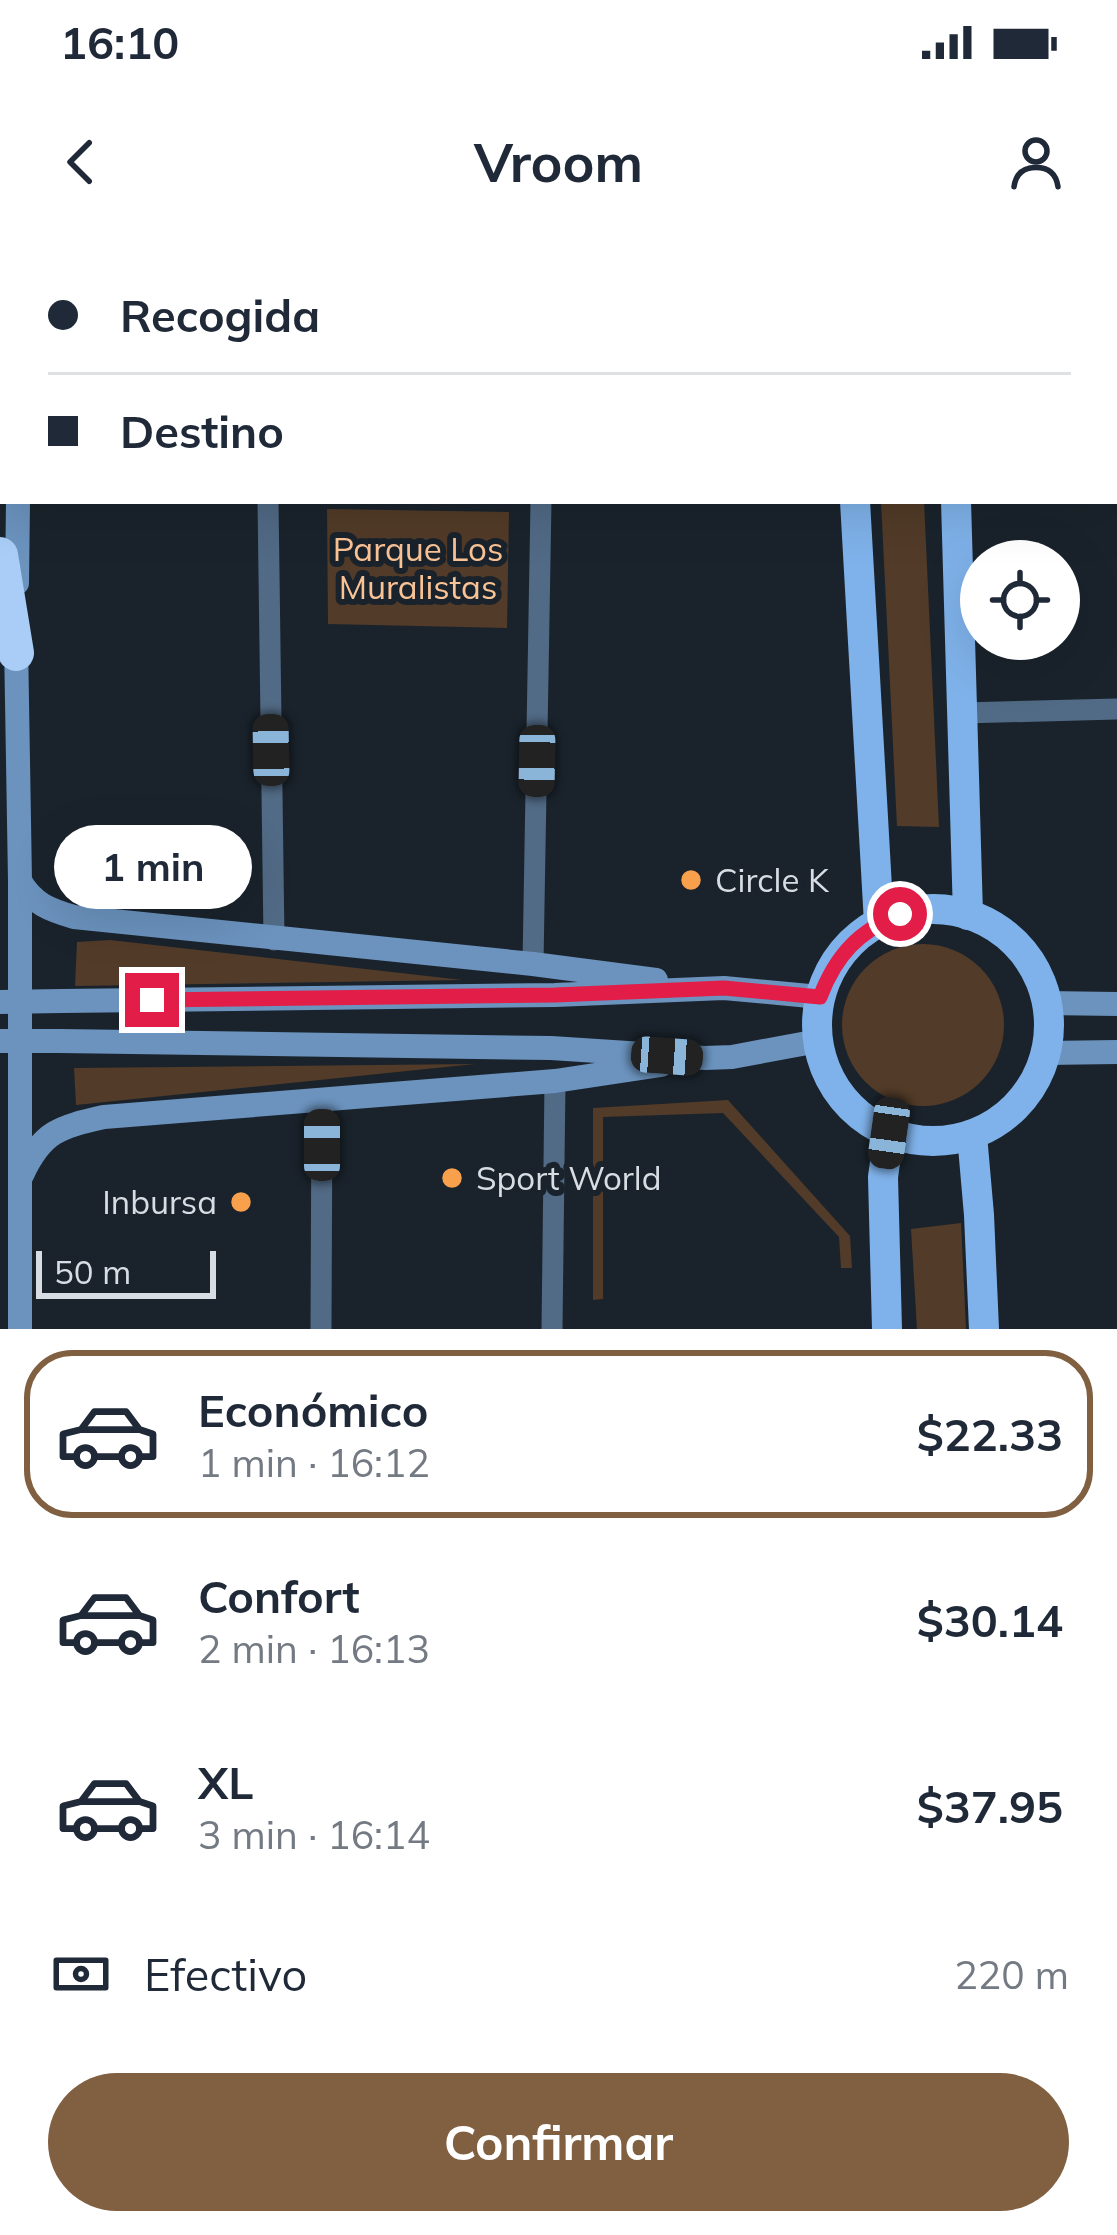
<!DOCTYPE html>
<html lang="es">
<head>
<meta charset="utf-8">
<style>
	body { margin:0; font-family:Mulish,sans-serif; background:#f2f2f3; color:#1f2937; height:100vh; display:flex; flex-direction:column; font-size:45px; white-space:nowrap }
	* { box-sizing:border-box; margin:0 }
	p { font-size:39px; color:#747a83 }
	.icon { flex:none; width:66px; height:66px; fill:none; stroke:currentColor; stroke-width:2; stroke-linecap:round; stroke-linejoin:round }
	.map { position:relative; height:1089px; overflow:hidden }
	.details { display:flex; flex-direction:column; background:#fff; flex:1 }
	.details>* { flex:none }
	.top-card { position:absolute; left:0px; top:0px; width:1119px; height:264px; box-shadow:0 12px 48px #0002; display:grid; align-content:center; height:264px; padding:0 48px; background:#fff }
	.fabs { position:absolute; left:960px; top:300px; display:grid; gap:24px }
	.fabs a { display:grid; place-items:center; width:120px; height:120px; border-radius:50%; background:#fff; box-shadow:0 12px 48px #0002; font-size:60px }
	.scale { position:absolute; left:36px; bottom:30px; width:180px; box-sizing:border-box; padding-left:12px; border:6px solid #d7dde3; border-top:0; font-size:33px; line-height:42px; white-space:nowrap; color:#d7dde3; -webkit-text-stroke:9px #1a232c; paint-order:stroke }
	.end { position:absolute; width:54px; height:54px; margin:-27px; border:15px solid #e11d48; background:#fff; box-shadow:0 0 0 6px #fff }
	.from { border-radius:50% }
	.bubble { position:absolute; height:84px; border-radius:42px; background:#fff; box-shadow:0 12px 48px #0002; font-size:39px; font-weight:700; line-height:84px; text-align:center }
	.car { position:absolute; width:36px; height:72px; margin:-36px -18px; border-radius:15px; box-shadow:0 0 9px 3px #0007; background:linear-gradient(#222 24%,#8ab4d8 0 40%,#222 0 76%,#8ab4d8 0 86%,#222 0) }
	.top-card b { display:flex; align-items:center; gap:42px; height:114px; font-size:45px }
	.top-card b+b { border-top:3px solid #e0e1e3 }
	.top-card i { width:30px; height:30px; background:#1f2937 }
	ul { padding:21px 0 0; list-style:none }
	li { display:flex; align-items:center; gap:36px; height:168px; margin:0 24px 18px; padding:0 24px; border:6px solid transparent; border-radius:48px }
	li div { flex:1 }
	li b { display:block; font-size:45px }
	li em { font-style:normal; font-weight:700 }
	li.on { border-color:#815f41 }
	li>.icon { width:108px; height:108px; stroke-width:1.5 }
	.pay { display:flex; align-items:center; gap:30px; height:132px; padding:0 48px; font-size:45px }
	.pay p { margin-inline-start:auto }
	.action { display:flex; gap:24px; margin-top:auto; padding:24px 48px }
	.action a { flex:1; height:138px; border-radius:72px; background:#815f41; color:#fff; font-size:48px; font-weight:700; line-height:138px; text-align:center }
	.status { display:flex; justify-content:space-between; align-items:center; height:84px; padding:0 60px; background:#fff; direction:ltr }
	.status svg { height:33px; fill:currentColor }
	header { display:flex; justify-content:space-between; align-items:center; height:156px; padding:0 48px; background:#fff; font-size:54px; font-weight:700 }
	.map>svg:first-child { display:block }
	.green { fill:#523b28 }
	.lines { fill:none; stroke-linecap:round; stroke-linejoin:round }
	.street { stroke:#516a85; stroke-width:21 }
	.secondary { stroke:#6b93be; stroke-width:24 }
	.primary { stroke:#7fb2ea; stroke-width:30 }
	.highway { stroke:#a9cdf6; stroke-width:36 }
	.secondary-bridge { stroke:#6b93be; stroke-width:24 }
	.route { stroke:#e11d48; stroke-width:15 }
	.poi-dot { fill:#f9a04d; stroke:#1a232c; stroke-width:4.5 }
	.labels { text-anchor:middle; stroke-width:12; stroke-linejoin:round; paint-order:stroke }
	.park-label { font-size:33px; fill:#f9c396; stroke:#1a232c }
	.poi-label { font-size:33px; fill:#d7dde3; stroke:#1a232c; text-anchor:start }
</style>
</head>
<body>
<div class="status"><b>16:10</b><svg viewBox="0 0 49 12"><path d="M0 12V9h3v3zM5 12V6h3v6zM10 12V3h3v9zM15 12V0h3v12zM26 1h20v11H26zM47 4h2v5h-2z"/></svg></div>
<header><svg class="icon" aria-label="back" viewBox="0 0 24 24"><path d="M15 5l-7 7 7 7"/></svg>Vroom<svg class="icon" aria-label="person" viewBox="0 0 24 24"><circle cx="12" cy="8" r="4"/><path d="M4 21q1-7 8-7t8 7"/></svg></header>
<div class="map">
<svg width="1117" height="1089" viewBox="0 0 1117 1089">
	<rect width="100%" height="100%" fill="#1a232c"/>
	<g class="green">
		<path d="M881 261H924L939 587 897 586Z"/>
		<path d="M327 269 509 272 507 388 328 384Z"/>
		<path d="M110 700 462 740 75 746 77 702Z"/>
		<circle cx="923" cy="785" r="81"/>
		<path d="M475 824 76 865 74 828Z"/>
		<path d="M728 860 850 996 852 1028H841L839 997 723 873 603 877V1059L593 1060V868Z"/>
		<path d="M961 983 966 1089H917L911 989Z"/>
	</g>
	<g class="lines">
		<g class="street">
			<path d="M267 0V3"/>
			<path d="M544 3V0"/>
			<path d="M1116 207H1117"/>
			<path d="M268 261 274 700"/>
			<path d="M963 473 1117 469"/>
			<path d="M533 724 541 261"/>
			<path d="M321 1089 322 859"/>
			<path d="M552 1089 555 841"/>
		</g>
		<g class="secondary">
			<path d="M21 3V0"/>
			<path d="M17 343 18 261"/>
			<path d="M16 401 20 641V1089"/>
			<path d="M20 641C33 664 50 670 74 677L533 724 656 740"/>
			<path d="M62 761 555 755 724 748 820 757"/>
			<path d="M1046 763 1117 764"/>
			<path d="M59 801 551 808 705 818 732 817 818 801"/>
			<path d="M1046 813 1117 812"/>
			<path d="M22 935C42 891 60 887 104 877L555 841 661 825"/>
		</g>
		<g class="primary">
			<path d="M842 0V3"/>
			<path d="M942 0V3"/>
			<path d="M855 261 879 683"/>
			<path d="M956 261 968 675"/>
			<circle cx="933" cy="785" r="116"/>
			<path d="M972 895 979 975 984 1089"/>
			<path d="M887 1089 883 937 889 893"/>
		</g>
		<path class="highway" d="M0 315 16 413"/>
		<g class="secondary-bridge">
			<path d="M0 762 62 761"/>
			<path d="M0 801H59"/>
		</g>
	</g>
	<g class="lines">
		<path class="route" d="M152 760 555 755 724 748 820 757C836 715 859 691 900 674"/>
	</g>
	<g class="poi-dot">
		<circle cx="691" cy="640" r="12"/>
		<circle cx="452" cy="938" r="12"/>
		<circle cx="241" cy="962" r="12"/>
	</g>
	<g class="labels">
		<g class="park-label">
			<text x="418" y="321">Parque Los<tspan x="418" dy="38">Muralistas</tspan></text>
		</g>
		<g class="poi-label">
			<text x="715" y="652">Circle K</text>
			<text x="476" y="950">Sport World</text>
			<text x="217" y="974" text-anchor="end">Inbursa</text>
		</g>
	</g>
</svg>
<div class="fabs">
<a><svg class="icon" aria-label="locate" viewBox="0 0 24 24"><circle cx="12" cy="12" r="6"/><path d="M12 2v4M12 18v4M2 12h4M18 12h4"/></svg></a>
</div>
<div class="scale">50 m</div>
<i class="end from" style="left:900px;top:674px"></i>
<i class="end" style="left:152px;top:760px"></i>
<div class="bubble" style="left:54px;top:585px;width:198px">1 min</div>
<i class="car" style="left:271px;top:510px;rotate:359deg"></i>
<i class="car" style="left:537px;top:521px;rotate:181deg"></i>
<i class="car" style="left:667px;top:816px;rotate:94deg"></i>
<i class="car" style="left:889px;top:893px;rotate:188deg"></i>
<i class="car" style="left:322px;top:905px;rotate:0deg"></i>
<div class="top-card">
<b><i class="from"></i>Recogida</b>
<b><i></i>Destino</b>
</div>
</div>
<section class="details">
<ul>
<li class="on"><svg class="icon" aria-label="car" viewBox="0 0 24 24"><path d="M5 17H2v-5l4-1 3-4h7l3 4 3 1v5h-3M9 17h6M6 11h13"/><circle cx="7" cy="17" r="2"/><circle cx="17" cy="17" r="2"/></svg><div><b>Económico</b><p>1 min · 16:12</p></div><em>$22.33</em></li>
<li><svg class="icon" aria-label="car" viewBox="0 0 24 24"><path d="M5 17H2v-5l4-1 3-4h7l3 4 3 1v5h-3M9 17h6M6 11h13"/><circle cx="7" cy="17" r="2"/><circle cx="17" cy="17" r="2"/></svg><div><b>Confort</b><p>2 min · 16:13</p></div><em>$30.14</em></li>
<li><svg class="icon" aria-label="car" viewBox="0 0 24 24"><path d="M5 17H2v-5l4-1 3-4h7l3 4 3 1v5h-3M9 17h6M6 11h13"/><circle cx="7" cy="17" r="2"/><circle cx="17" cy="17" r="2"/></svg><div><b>XL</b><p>3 min · 16:14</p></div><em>$37.95</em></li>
</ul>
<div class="pay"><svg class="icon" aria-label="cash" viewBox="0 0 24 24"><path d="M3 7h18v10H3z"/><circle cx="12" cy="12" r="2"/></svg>Efectivo<p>220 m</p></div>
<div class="action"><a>Confirmar</a></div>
</section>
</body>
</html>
